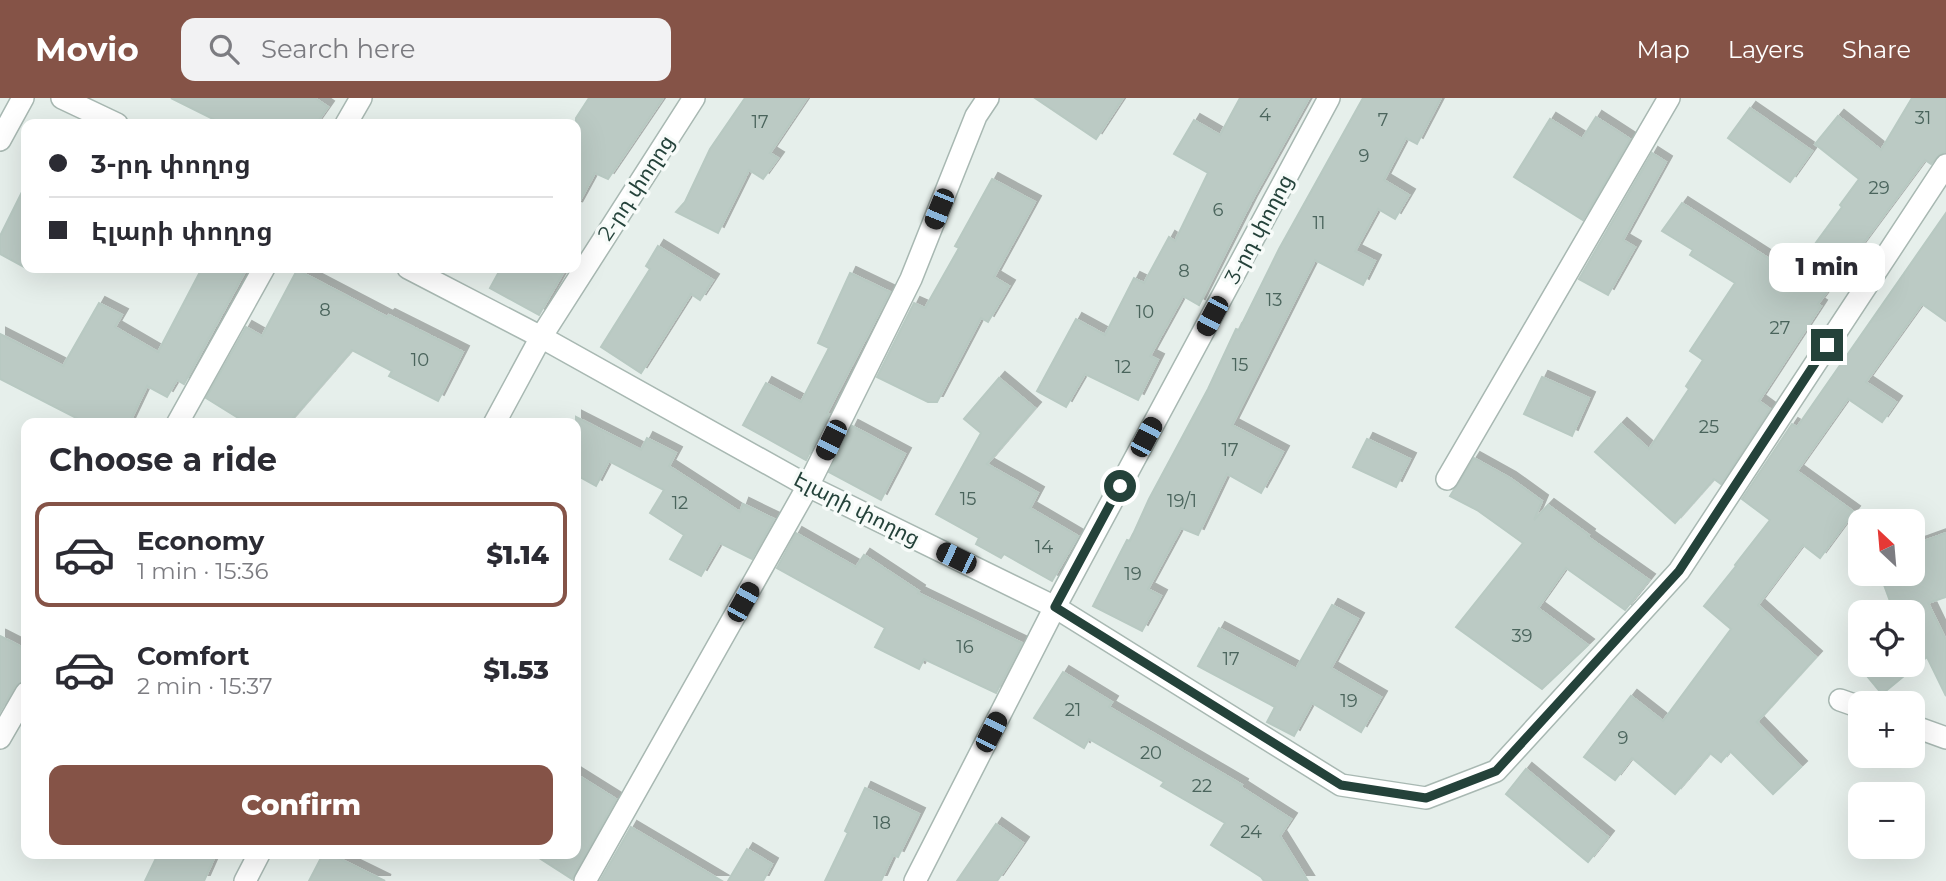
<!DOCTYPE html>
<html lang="en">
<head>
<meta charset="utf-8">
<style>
	body { margin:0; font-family:Montserrat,"Noto Sans Armenian",sans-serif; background:#f2f2f3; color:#2b2b33; height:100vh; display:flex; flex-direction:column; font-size:26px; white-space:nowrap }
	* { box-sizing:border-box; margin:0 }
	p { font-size:23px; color:#7c7c81 }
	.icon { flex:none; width:38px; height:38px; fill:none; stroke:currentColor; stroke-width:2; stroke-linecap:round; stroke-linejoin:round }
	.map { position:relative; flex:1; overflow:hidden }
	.drawer { position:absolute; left:21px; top:320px; width:560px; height:441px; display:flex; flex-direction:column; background:#fff; border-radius:14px; box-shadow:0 7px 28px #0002 }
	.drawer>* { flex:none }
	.hud { position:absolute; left:21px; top:21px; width:560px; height:154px; border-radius:14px; box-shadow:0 7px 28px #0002; display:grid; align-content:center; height:154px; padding:0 28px; background:#fff }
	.needle { width:46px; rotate:334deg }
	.buttons { position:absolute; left:1848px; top:411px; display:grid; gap:14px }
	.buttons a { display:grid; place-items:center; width:77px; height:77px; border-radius:14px; background:#fff; box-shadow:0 7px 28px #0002; font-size:35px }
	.end { position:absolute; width:32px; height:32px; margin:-16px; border:9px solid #24423a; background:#fff; box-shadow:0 0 0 4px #fff }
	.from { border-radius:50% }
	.bubble { position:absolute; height:49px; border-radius:14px; background:#fff; box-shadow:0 7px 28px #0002; font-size:23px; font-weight:800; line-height:49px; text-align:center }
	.car { position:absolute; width:21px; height:42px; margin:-21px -10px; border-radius:9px; box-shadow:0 0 5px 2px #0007; background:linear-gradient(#222 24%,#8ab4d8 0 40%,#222 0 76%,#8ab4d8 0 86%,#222 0) }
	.hud b { display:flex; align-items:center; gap:24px; height:66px; font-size:26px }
	.hud b+b { border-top:2px solid #e1e1e2 }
	.hud i { width:18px; height:18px; background:#2b2b33 }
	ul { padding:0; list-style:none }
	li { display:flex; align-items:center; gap:21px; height:105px; margin:0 14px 10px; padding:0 14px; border:4px solid transparent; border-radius:14px }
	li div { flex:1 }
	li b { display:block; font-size:26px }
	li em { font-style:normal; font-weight:800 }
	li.active { border-color:#855347 }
	li>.icon { width:63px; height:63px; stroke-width:1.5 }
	h2 { padding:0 28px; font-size:32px; line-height:84px }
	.primary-button { display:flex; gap:14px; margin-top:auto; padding:14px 28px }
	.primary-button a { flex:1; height:80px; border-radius:14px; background:#855347; color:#fff; font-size:28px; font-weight:800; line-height:80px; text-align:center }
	header { display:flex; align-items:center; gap:42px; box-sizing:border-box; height:98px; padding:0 35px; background:#855347; color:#fff }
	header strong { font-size:33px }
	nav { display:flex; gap:38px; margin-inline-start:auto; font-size:24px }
	.search { width:490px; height:63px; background:#f2f2f3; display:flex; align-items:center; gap:18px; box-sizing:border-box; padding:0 24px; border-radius:14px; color:#7c7c81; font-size:26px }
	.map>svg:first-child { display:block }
	.building { fill:#bbcac4; stroke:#b8c9c2; stroke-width:2; filter:url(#shadow) }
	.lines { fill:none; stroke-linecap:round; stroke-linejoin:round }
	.minor-casing { stroke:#a8b8b2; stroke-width:24 }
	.minor { stroke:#fff; stroke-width:21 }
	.route { stroke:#24423a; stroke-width:9 }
	.labels { text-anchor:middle; stroke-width:7; stroke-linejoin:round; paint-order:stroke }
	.number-label { font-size:18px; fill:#4a645c }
	.street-label { font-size:21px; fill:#24423a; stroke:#f7fbf9 }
</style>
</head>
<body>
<header>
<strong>Movio</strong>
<div class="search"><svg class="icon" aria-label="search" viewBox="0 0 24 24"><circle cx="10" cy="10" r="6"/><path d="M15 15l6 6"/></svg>Search here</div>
<nav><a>Map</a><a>Layers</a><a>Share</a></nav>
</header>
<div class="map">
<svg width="1946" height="783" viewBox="0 0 1946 783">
	<defs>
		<filter id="shadow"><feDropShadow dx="6" dy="-6" stdDeviation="0" flood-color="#0004"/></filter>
	</defs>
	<rect width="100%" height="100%" fill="#e6efeb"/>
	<g class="building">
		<path d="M171 0H315L328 9 316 26H223Z"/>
		<path d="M589 0H663L608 81 595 75 576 110V20Z"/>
		<path d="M745 0H807L770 55 778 60 763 81 749 72 718 135 676 114 685 104 710 51Z"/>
		<path d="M1035 0H1123L1096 41Z"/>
		<path d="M1240 0H1309L1251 104 1199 207 1183 198 1150 258 1158 262 1138 302 1085 276 1066 309 1037 293 1076 221 1105 237 1134 180 1144 185 1169 139 1175 143 1208 75 1174 56 1194 22 1220 37Z"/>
		<path d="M1363 0H1441L1417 46 1406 40 1384 82 1409 97 1395 121 1378 111 1355 153 1375 163 1363 187 1315 162 1232 327 1283 354 1261 395 1227 376 1198 437 1181 430 1148 491 1161 498 1142 533 1093 508 1127 442 1130 443 1149 401 1208 291 1236 231 1239 232 1279 151Z"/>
		<path d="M1912 0H1946V54L1940 56 1931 66 1925 62 1818 206 1821 208 1759 303 1770 311 1721 386 1714 381 1675 425 1595 354 1621 326 1649 351 1689 291 1686 288 1703 262 1690 253 1735 185 1690 157 1693 152 1662 133 1682 105 1793 176 1842 109 1840 107 1859 81 1815 46 1838 18 1881 52Z"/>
		<path d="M1750 10 1812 53 1790 84 1728 40Z"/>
		<path d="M1596 19 1630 41 1583 122 1514 79 1550 21 1582 41Z"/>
		<path d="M1652 55 1666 64 1623 142 1635 149 1608 197 1579 181Z"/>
		<path d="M992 81 1035 104 994 179 1009 188 988 224 981 220 937 304H928L877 279 914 205 925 210 959 150 955 148Z"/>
		<path d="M26 86V170L0 156V138Z"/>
		<path d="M1946 115V223L1922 206 1866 284 1896 304 1882 324 1848 301 1797 373 1854 414 1820 460 1803 447 1758 507 1816 559 1757 624 1801 669 1773 696 1730 653 1721 664 1710 655 1675 696 1632 660 1615 682 1584 659 1631 598 1663 623 1731 531 1704 508 1736 468 1735 467 1770 422 1742 401 1792 326 1797 329Z"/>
		<path d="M658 148 713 182 700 202 691 196 641 275 601 249 650 171 646 168Z"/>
		<path d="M202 170H247L184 286 177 282 167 299 147 288 129 326H88L0 281V236L63 268 99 205 122 217 115 229 158 254Z"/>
		<path d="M501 170H566L539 217 490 190Z"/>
		<path d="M297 172 387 219 389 217 463 254 438 303 389 278 392 273 352 252 288 326H248L206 300 246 229 262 238Z"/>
		<path d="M850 175 890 194 827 315 829 316 806 362 743 327 766 285 801 304 829 250 818 245Z"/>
		<path d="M1542 279 1589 300 1572 338 1524 316Z"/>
		<path d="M999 280 1035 310 987 366 1038 395 1030 410 1078 438 1052 483 1004 456 1001 460 976 446 979 440 936 416 981 335 964 321Z"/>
		<path d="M576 319 641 352 647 340 676 355 669 368 740 414 743 406 774 421 752 461 720 445 701 478 670 461 684 437 650 415 664 392 609 363 596 388 576 377Z"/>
		<path d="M852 328 905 356 881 402 829 374Z"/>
		<path d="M1367 341 1410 361 1396 389 1353 369Z"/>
		<path d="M1474 360 1510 380 1542 403 1534 422 1548 407 1589 437 1588 439 1649 482 1625 512 1566 470 1538 510 1588 547 1542 591 1456 529 1523 445 1477 412 1450 398Z"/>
		<path d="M796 435 856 469 864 457 919 493 918 495 1022 545 996 595 924 561 919 571 875 549 885 530 777 470Z"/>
		<path d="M1946 435V499L1928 505 1946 542V598L1927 559 1882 596 1858 567H1913V514H1894L1880 476H1913V447Z"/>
		<path d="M1332 507 1358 521 1331 570 1381 599 1361 634 1312 605 1294 638 1267 624 1275 609 1198 568 1219 530 1296 571Z"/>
		<path d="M0 538 26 551V582L15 588 0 614Z"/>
		<path d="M1063 574 1112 604 1109 609 1242 687 1241 689 1291 721 1280 738 1308 783H1264L1261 779 1211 747 1225 725 1161 688 1164 684 1089 641 1084 650 1034 620Z"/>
		<path d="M1526 671 1608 739 1588 764 1506 696Z"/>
		<path d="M576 676 616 701 572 781 533 756H576Z"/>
		<path d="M865 690 919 716 898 759 893 757 881 783H825L848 735 845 733Z"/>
		<path d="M996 726 1023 745 997 783H957Z"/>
		<path d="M631 729 722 783H600Z"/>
		<path d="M747 751 772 766 763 783H728Z"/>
		<path d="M158 756H216L204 783H145Z"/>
		<path d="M323 756H330L385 783H309Z"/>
	</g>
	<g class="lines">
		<g class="minor-casing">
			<g id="minor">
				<path d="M62 0 117 26"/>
				<path d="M346 26 361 0"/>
				<path d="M0 42 23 0"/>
				<path d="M408 170 541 239 808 388 1055 509 1341 687 1426 700 1496 673 1679 473 1946 67"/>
				<path d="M177 326 264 170"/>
				<path d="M494 326 541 239 694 0"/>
				<path d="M1447 381 1669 0"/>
				<path d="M1840 602 1860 609"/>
				<path d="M1913 628 1946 640"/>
				<path d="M0 640 26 595"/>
				<path d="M245 783 259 756"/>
				<path d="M585 783 808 388 911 181 976 18 988 0"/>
				<path d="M915 783 1055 509 1329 0"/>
			</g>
		</g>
		<use href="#minor" class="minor"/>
	</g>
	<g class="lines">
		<path class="route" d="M1120 388 1055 509 1341 687 1426 700 1496 673 1679 473 1827 247"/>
	</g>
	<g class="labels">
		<g class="number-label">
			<text x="1265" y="23">4</text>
			<text x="1923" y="26">31</text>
			<text x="1383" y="28">7</text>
			<text x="760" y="30">17</text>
			<text x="1364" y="64">9</text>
			<text x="1879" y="96">29</text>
			<text x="1218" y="118">6</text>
			<text x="1319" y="131">11</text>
			<text x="1184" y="179">8</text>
			<text x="1274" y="208">13</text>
			<text x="325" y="218">8</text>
			<text x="1145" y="220">10</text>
			<text x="1780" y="236">27</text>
			<text x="420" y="268">10</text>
			<text x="1240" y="273">15</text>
			<text x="1123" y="275">12</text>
			<text x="1709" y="335">25</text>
			<text x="1230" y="358">17</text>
			<text x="968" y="407">15</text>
			<text x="1182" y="409">19/1</text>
			<text x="680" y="411">12</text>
			<text x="1044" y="455">14</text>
			<text x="1133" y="482">19</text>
			<text x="1522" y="544">39</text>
			<text x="965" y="555">16</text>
			<text x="1231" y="567">17</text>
			<text x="1349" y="609">19</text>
			<text x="1073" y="618">21</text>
			<text x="1623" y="646">9</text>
			<text x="1151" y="661">20</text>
			<text x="1202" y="694">22</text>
			<text x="882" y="731">18</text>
			<text x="1251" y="740">24</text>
		</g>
		<g class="street-label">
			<text transform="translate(636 90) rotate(-57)" y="7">2-րդ փողոց</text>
			<text transform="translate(1259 131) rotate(-62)" y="7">3-րդ փողոց</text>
			<text transform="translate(857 411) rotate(27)" y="7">Էլարի փողոց</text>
		</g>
	</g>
</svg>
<div class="buttons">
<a><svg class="needle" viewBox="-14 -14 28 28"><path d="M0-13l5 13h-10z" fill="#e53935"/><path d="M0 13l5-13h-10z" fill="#7c7c81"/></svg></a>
<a><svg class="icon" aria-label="locate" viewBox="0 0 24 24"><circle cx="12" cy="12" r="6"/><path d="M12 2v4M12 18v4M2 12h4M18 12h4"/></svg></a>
<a>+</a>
<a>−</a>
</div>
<i class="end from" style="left:1120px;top:388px"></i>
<i class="end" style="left:1827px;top:247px"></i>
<div class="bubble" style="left:1769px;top:145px;width:116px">1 min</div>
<i class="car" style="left:939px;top:111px;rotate:202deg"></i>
<i class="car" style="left:1212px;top:218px;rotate:208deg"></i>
<i class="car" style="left:1146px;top:339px;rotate:28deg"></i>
<i class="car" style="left:831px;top:342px;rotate:206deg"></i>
<i class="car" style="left:956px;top:460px;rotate:296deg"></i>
<i class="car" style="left:743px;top:504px;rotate:29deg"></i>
<i class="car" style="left:991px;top:634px;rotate:27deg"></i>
<div class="hud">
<b><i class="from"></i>3-րդ փողոց</b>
<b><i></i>Էլարի փողոց</b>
</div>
<section class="drawer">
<h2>Choose a ride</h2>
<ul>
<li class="active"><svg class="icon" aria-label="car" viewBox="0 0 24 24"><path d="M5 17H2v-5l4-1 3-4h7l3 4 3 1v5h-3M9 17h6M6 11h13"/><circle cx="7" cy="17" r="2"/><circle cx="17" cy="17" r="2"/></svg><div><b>Economy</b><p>1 min · 15:36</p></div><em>$1.14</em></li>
<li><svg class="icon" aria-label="car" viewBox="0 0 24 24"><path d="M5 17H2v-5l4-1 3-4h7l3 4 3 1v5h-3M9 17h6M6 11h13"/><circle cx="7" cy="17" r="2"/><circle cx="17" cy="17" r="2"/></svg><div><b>Comfort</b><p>2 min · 15:37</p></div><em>$1.53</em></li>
</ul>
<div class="primary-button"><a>Confirm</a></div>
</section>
</div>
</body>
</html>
